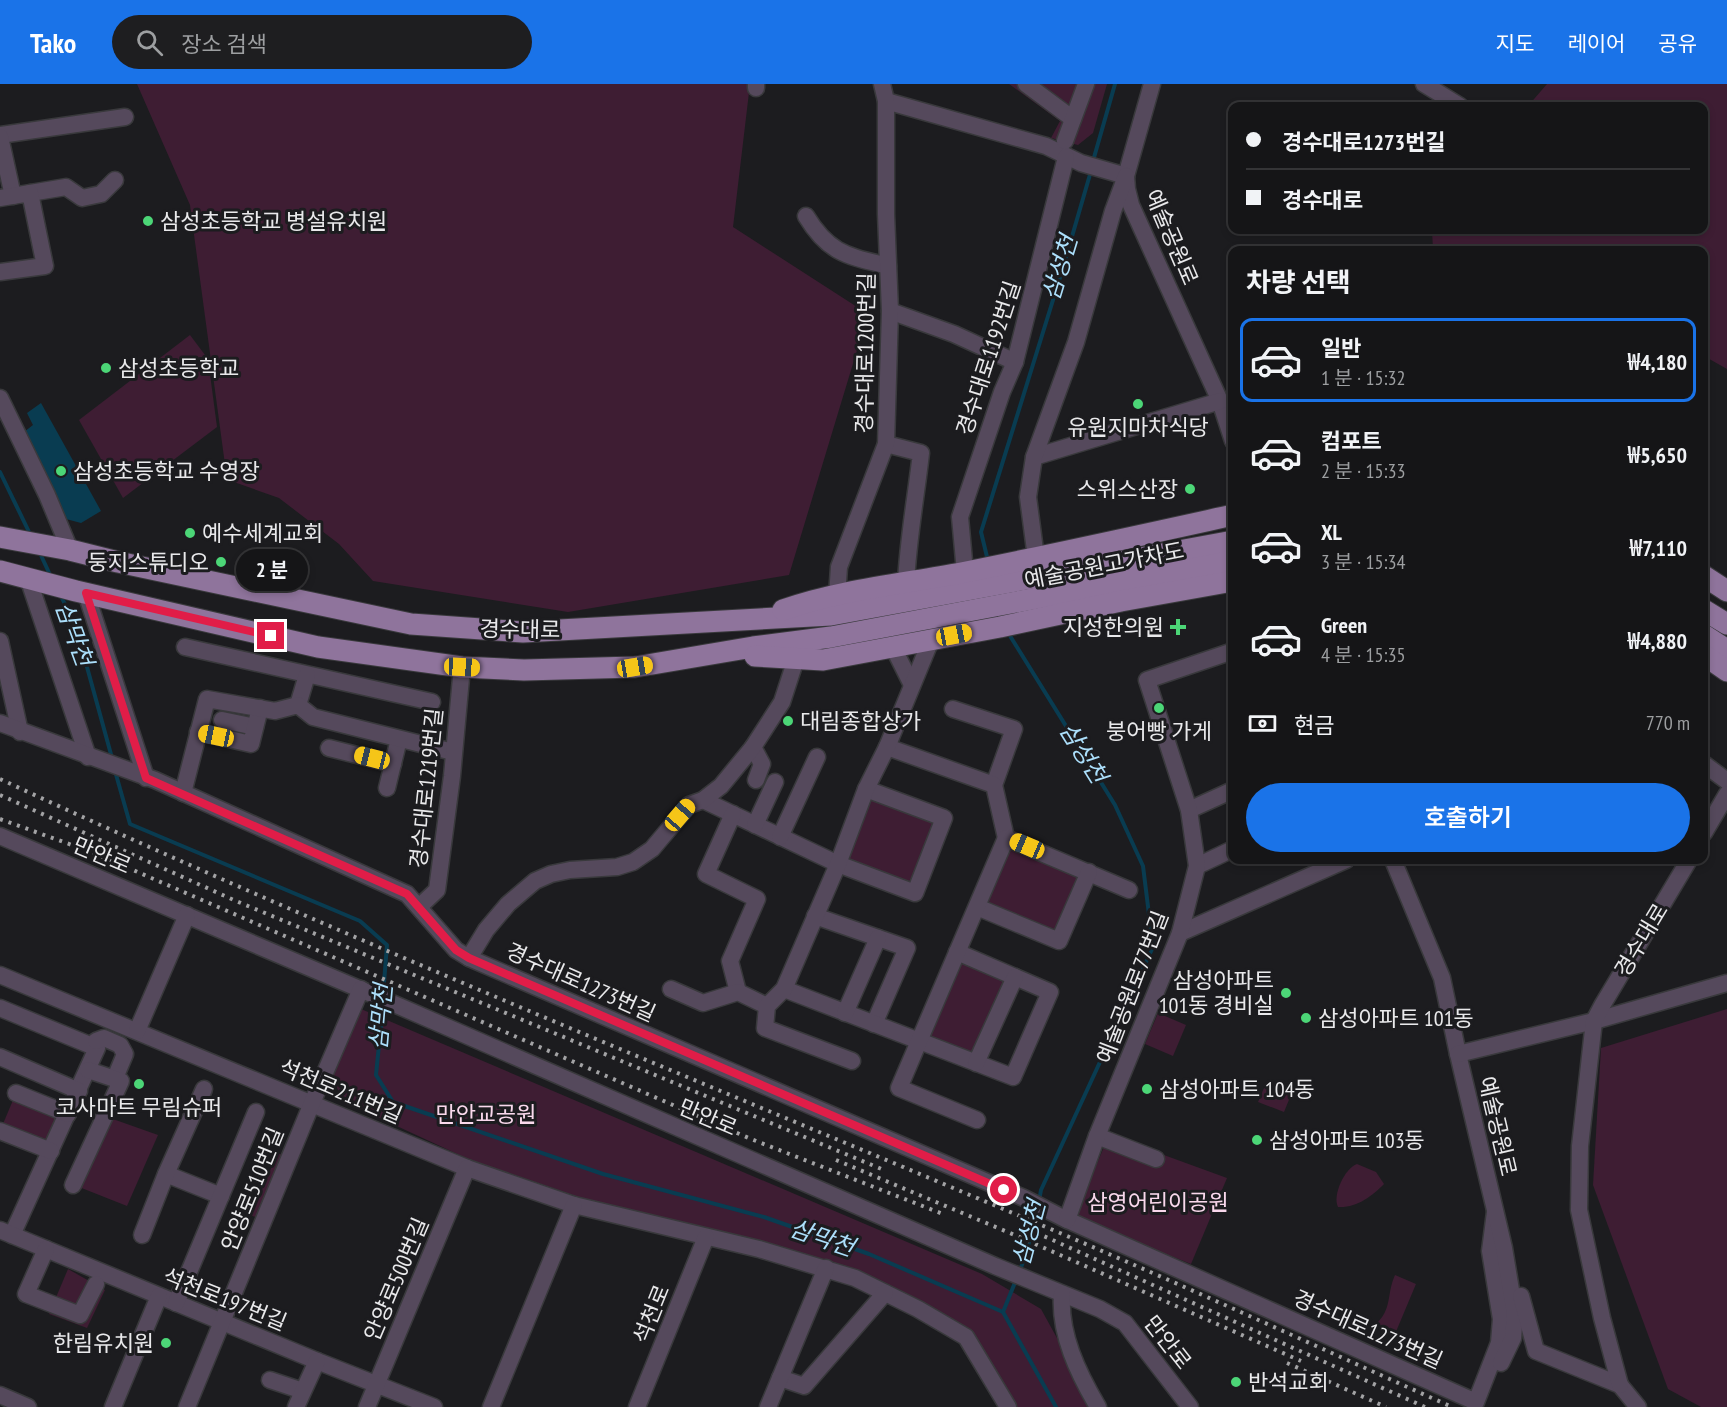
<!DOCTYPE html>
<html lang="ko">
<head>
<meta charset="utf-8">
<style>
	body { margin:0; font-family:"PT Sans Narrow","Noto Sans KR",sans-serif; background:#1e1e20; color:#f1f3f6; height:100vh; display:flex; flex-direction:column; font-size:22px; white-space:nowrap }
	* { box-sizing:border-box; margin:0 }
	p { font-size:20px; color:#9d9fa1 }
	.icon { flex:none; width:33px; height:33px; fill:none; stroke:currentColor; stroke-width:2; stroke-linecap:round; stroke-linejoin:round }
	.map { position:relative; flex:1; overflow:hidden }
	.sheet { position:absolute; left:1228px; top:162px; width:480px; height:618px; display:flex; flex-direction:column; background:#151517; border-radius:12px; box-shadow:0 3px 9px #0003,0 0 0 2px #343436 }
	.sheet>* { flex:none }
	.guide { position:absolute; left:1228px; top:18px; width:480px; height:132px; border-radius:12px; box-shadow:0 3px 9px #0003,0 0 0 2px #343436; display:grid; align-content:center; height:132px; padding:0 18px; background:#151517 }
	.end { position:absolute; width:27px; height:27px; margin:-14px; border:8px solid #e11d48; background:#fff; box-shadow:0 0 0 3px #fff }
	.from { border-radius:50% }
	.bubble { position:absolute; height:42px; border-radius:21px; background:#151517; box-shadow:0 3px 9px #0003,0 0 0 2px #343436; font-size:20px; font-weight:600; line-height:42px; text-align:center }
	.car { position:absolute; width:18px; height:36px; margin:-18px -9px; border-radius:8px; box-shadow:0 0 4px 2px #0007; background:linear-gradient(#f5c518 24%,#345 0 40%,#f5c518 0 76%,#345 0 86%,#f5c518 0) }
	.guide b { display:flex; align-items:center; gap:21px; height:57px; font-size:22px }
	.guide b+b { border-top:2px solid #343436 }
	.guide i { width:15px; height:15px; background:#f1f3f6 }
	ul { padding:0; list-style:none }
	li { display:flex; align-items:center; gap:18px; height:84px; margin:0 12px 9px; padding:0 6px; border:3px solid transparent; border-radius:12px }
	li div { flex:1 }
	li b { display:block; font-size:22px }
	li em { font-style:normal; font-weight:600 }
	li.selected { border-color:#1a73e8 }
	li>.icon { width:54px; height:54px; stroke-width:1.5 }
	h2 { padding:0 18px; font-size:27px; line-height:72px }
	.pay { display:flex; align-items:center; gap:15px; height:66px; padding:0 18px; font-size:22px }
	.pay p { margin-inline-start:auto }
	.action { display:flex; gap:12px; margin-top:auto; padding:12px 18px }
	.action a { flex:1; height:69px; border-radius:36px; background:#1a73e8; color:#fff; font-size:24px; font-weight:600; line-height:69px; text-align:center }
	header { display:flex; align-items:center; gap:36px; box-sizing:border-box; height:84px; padding:0 30px; background:#1a73e8; color:#fff }
	header strong { font-size:28px }
	nav { display:flex; gap:33px; margin-inline-start:auto; font-size:21px }
	.search { width:420px; height:54px; background:#1e1e20; display:flex; align-items:center; gap:15px; box-sizing:border-box; padding:0 21px; border-radius:33px; color:#9d9fa1; font-size:22px }
	.map>svg:first-child { display:block }
	.green { fill:#3e1d33 }
	.water { fill:#093c51 }
	.lines { fill:none; stroke-linecap:round; stroke-linejoin:round }
	.stream { stroke:#093c51; stroke-width:4 }
	.minor-casing { stroke:#39393c; stroke-width:19 }
	.major-casing { stroke:#39393c; stroke-width:23 }
	.minor { stroke:#55495c; stroke-width:16 }
	.major { stroke:#8f749c; stroke-width:21 }
	.rail { stroke:#a3a3a5; stroke-width:4; stroke-dasharray:3 6; stroke-linecap:butt }
	.route { stroke:#e11d48; stroke-width:8 }
	.poi-dot { fill:#4cd677; stroke:#1c1c1f; stroke-width:2 }
	.labels { text-anchor:middle; stroke-width:6; stroke-linejoin:round; paint-order:stroke }
	.poi-label { font-size:22px; fill:#e9e9eb; stroke:#1c1c1f; text-anchor:start }
	.street-label { font-size:22px; fill:#e9e9eb; stroke:#1c1c1f }
	.park-label { font-size:22px; fill:#f9d8ec; stroke:#1c1c1f }
	.water-label { font-size:24px; font-style:italic; fill:#acdffb; stroke:#1c1c1f }
</style>
</head>
<body>
<header>
<strong>Tako</strong>
<div class="search"><svg class="icon" aria-label="search" viewBox="0 0 24 24"><circle cx="10" cy="10" r="6"/><path d="M15 15l6 6"/></svg>장소 검색</div>
<nav><a>지도</a><a>레이어</a><a>공유</a></nav>
</header>
<div class="map">
<svg width="1727" height="1323" viewBox="0 0 1727 1323">
	<rect width="100%" height="100%" fill="#1c1c1f"/>
	<g class="green">
		<path d="M137 0H750L733 143 868 230 789 491 568 528 373 497 339 460 279 414 231 397 226 388 190 121Z"/>
		<path d="M1009 0H1107L1093 49 1078 61 1051 54 1060 37Z"/>
		<path d="M1547 0H1727V285L1704 272V166H1433L1432 146H1704V22H1528Z"/>
		<path d="M190 251 208 275 217 343 123 414 79 336Z"/>
		<path d="M866 705 944 734 915 809 838 780Z"/>
		<path d="M1006 754 1089 788 1059 857 977 823Z"/>
		<path d="M957 868 1015 893 976 979 919 957Z"/>
		<path d="M361 925 982 1190 1041 1225 1095 1323H1014L971 1247 887 1204 617 1126 468 1075 345 1018 332 995Z"/>
		<path d="M1727 925V1323H1701L1668 1305 1593 1101 1601 964Z"/>
		<path d="M1158 929 1186 941 1173 972 1145 960Z"/>
		<path d="M1267 997 1293 1006 1284 1028 1258 1018Z"/>
		<path d="M16 1009 68 1030 51 1067 0 1047Z"/>
		<path d="M110 1034 158 1051 127 1122 79 1103Z"/>
		<path d="M1109 1051 1227 1094 1191 1180 1074 1134Z"/>
		<path d="M278 1069 284 1072 258 1134 250 1131Z"/>
		<path d="M1357 1080 1376 1088 1384 1100C1372 1112 1357 1124 1338 1123 1332 1111 1345 1084 1357 1080Z"/>
		<path d="M68 1185 105 1206 87 1244 49 1230Z"/>
		<path d="M1395 1191 1416 1200 1395 1250 1375 1241C1393 1225 1386 1211 1395 1191Z"/>
	</g>
	<path class="water" d="M41 319 101 427 81 439 66 435 24 348 33 341 27 329Z"/>
	<g class="lines">
		<g class="stream">
			<path d="M1093 77 1115 0"/>
			<path d="M0 388 31 452"/>
			<path d="M39 467 51 493"/>
			<path d="M988 477 981 448 1062 187 1091 87"/>
			<path d="M60 510 76 543 112 674"/>
			<path d="M1007 547 1115 721 1143 782 1153 863 1041 1106 1039 1117"/>
			<path d="M115 687 130 740 360 837 387 861 383 911"/>
			<path d="M383 921 376 991 393 1018 603 1090 764 1133 869 1170 1003 1228"/>
			<path d="M1020 1186 1027 1167 1036 1127"/>
			<path d="M1016 1196 1003 1228 1056 1323"/>
		</g>
		<g class="minor-casing">
			<g id="minor">
				<path d="M756 0V4"/>
				<path d="M1026 0 1073 35"/>
				<path d="M1152 0 1126 92 1127 105 1131 121 1220 317 1233 357"/>
				<path d="M1424 0 1460 22"/>
				<path d="M886 17 1046 62 1081 79 1126 92"/>
				<path d="M0 51 125 33"/>
				<path d="M0 53 13 112"/>
				<path d="M1065 57 1086 0"/>
				<path d="M30 109 66 103 82 114 101 110 115 96"/>
				<path d="M0 114 30 109 45 182 0 188"/>
				<path d="M806 132C829 170 848 172 888 182"/>
				<path d="M890 227 954 250 1015 278"/>
				<path d="M0 314 47 411 70 466"/>
				<path d="M886 360 921 369C916 413 908 455 906 499"/>
				<path d="M1034 373 1220 317"/>
				<path d="M1036 474 1028 413 1034 373 1076 258 1113 127 1126 92"/>
				<path d="M965 488 960 433 1002 308 1015 278 1066 73"/>
				<path d="M28 494 88 673"/>
				<path d="M86 509 146 694"/>
				<path d="M837 512 839 483 886 360 890 227 886 130V17L882 0"/>
				<path d="M0 557 20 648"/>
				<path d="M185 563 432 618"/>
				<path d="M893 563 912 601"/>
				<path d="M298 621 307 591"/>
				<path d="M953 625 1014 645 994 701"/>
				<path d="M222 636 255 643"/>
				<path d="M0 639 155 696 407 810 456 866 469 874 1024 1114 1063 1134 1476 1318 1499 1259 1501 1235 1490 1167 1495 1128"/>
				<path d="M198 648 251 660 260 624"/>
				<path d="M753 663 762 680 756 696"/>
				<path d="M887 663 994 701 1006 754 1129 806"/>
				<path d="M329 664 393 680"/>
				<path d="M1704 680 1727 697"/>
				<path d="M387 704 399 655"/>
				<path d="M183 709 207 615 275 627 298 621 313 633 453 668"/>
				<path d="M703 716 838 780 915 809 944 734 866 705"/>
				<path d="M1189 726 1233 706"/>
				<path d="M733 730 706 790 757 815 730 877 738 908"/>
				<path d="M755 741 775 698"/>
				<path d="M1704 749 1727 710"/>
				<path d="M0 752 369 909 995 1182 1100 1225 1125 1239 1190 1323"/>
				<path d="M780 753 817 673"/>
				<path d="M1393 776 1442 894 1458 970 1504 1164 1515 1230 1513 1254 1501 1279"/>
				<path d="M1197 782 1233 765"/>
				<path d="M419 823 437 806 452 692 462 583"/>
				<path d="M977 823 1059 857 1089 788"/>
				<path d="M815 832 907 864 874 940"/>
				<path d="M1180 849 1346 776"/>
				<path d="M469 874 486 846 508 820 535 797 551 790 570 786 617 783 633 778 652 765 689 721 703 716 721 702 753 663 782 618 796 575"/>
				<path d="M0 891 467 1084 574 1121 759 1165 855 1194 918 1225 966 1253 1008 1323"/>
				<path d="M671 905 703 919 738 908 767 922"/>
				<path d="M784 905 1013 993 1050 908 957 868"/>
				<path d="M0 924 97 964 12 1151"/>
				<path d="M845 929 878 854"/>
				<path d="M137 947 187 831"/>
				<path d="M96 957 104 954 120 961 125 970 115 994"/>
				<path d="M1458 970 1594 937 1727 899"/>
				<path d="M0 973 79 1007"/>
				<path d="M852 977 765 944 767 922 784 905 838 780 866 705 887 663 931 556"/>
				<path d="M976 979 1015 893"/>
				<path d="M16 1009 68 1030"/>
				<path d="M977 1036 899 1004 1006 754"/>
				<path d="M0 1047 51 1067"/>
				<path d="M1097 1052 1156 1075"/>
				<path d="M166 1090 221 1112"/>
				<path d="M73 1101 121 997 88 986"/>
				<path d="M1067 1136 1097 1052 1180 849 1197 782 1189 726 1147 596 1233 567"/>
				<path d="M0 1146 317 1277 434 1323"/>
				<path d="M142 1151 166 1090 204 1005"/>
				<path d="M46 1165 26 1210 80 1231 96 1200"/>
				<path d="M1062 1210C1059 1250 1078 1289 1098 1323"/>
				<path d="M1521 1212 1536 1267 1620 1301 1638 1323"/>
				<path d="M176 1219 256 1028"/>
				<path d="M780 1294 804 1302 885 1209"/>
				<path d="M270 1296 303 1307"/>
				<path d="M1620 1301 1602 1234 1579 1126 1580 1062 1594 937 1603 920 1689 776"/>
				<path d="M0 1311 28 1323"/>
				<path d="M113 1323 159 1212"/>
				<path d="M187 1323 312 1019 361 905"/>
				<path d="M296 1323 317 1277"/>
				<path d="M367 1323 467 1084"/>
				<path d="M491 1323 574 1121"/>
				<path d="M637 1323 706 1153"/>
				<path d="M768 1323 826 1184"/>
			</g>
		</g>
		<g class="major-casing">
			<g id="major">
				<path d="M0 453 70 466 118 478 411 540 523 548 831 531 1233 457"/>
				<path d="M0 487 76 507 318 563 462 583 524 586 635 583 753 563 831 553 1233 477"/>
				<path d="M1704 492 1727 507"/>
				<path d="M783 526C840 506 902 500 961 489 1052 471 1142 451 1233 431"/>
				<path d="M1704 526 1727 540"/>
				<path d="M1704 551 1727 566"/>
				<path d="M1704 571 1727 587"/>
				<path d="M755 572 823 576 1000 543 1121 517 1233 497"/>
			</g>
		</g>
		<use href="#minor" class="minor"/>
		<use href="#major" class="major"/>
		<g class="rail">
			<path d="M0 695C349 857 706 999 1060 1149 1192 1205 1322 1265 1452 1323"/>
			<path d="M0 711 236 817 884 1086"/>
			<path d="M0 735 94 769 751 1055 943 1130"/>
			<path d="M836 1076 1017 1152 1301 1277"/>
			<path d="M1028 1145 1425 1323"/>
			<path d="M1287 1279 1386 1323"/>
		</g>
	</g>
	<g class="lines">
		<path class="route" d="M271 552 86 509 146 694 407 810 456 866 469 874 1004 1106"/>
	</g>
	<g class="poi-dot">
		<circle cx="148" cy="137" r="6"/>
		<circle cx="106" cy="284" r="6"/>
		<circle cx="1138" cy="320" r="6"/>
		<circle cx="61" cy="387" r="6"/>
		<circle cx="1190" cy="405" r="6"/>
		<circle cx="190" cy="449" r="6"/>
		<circle cx="221" cy="478" r="6"/>
		<path d="M1175 534h6v6h6v6h-6v6h-6v-6h-6v-6h6z"/>
		<circle cx="1159" cy="624" r="6"/>
		<circle cx="788" cy="637" r="6"/>
		<circle cx="1286" cy="909" r="6"/>
		<circle cx="1306" cy="934" r="6"/>
		<circle cx="139" cy="1000" r="6"/>
		<circle cx="1147" cy="1005" r="6"/>
		<circle cx="1257" cy="1056" r="6"/>
		<circle cx="166" cy="1259" r="6"/>
		<circle cx="1236" cy="1298" r="6"/>
	</g>
	<g class="labels">
		<g class="poi-label">
			<text x="160" y="145">삼성초등학교 병설유치원</text>
			<text x="118" y="292">삼성초등학교</text>
			<text x="1138" y="351" text-anchor="middle">유원지마차식당</text>
			<text x="73" y="395">삼성초등학교 수영장</text>
			<text x="1178" y="413" text-anchor="end">스위스산장</text>
			<text x="202" y="457">예수세계교회</text>
			<text x="209" y="486" text-anchor="end">둥지스튜디오</text>
			<text x="1164" y="551" text-anchor="end">지성한의원</text>
			<text x="800" y="645">대림종합상가</text>
			<text x="1159" y="655" text-anchor="middle">붕어빵 가게</text>
			<text x="1274" y="904" text-anchor="end">삼성아파트<tspan x="1274" dy="25">101동 경비실</tspan></text>
			<text x="1318" y="942">삼성아파트 101동</text>
			<text x="1159" y="1013">삼성아파트 104동</text>
			<text x="139" y="1031" text-anchor="middle">코사마트 무림슈퍼</text>
			<text x="1269" y="1064">삼성아파트 103동</text>
			<text x="154" y="1267" text-anchor="end">한림유치원</text>
			<text x="1248" y="1306">반석교회</text>
		</g>
		<g class="street-label">
			<text transform="translate(1172 153) rotate(67)" y="8">예술공원로</text>
			<text transform="translate(865 269) rotate(-89)" y="8">경수대로1200번길</text>
			<text transform="translate(988 274) rotate(-72)" y="8">경수대로1192번길</text>
			<text transform="translate(1104 481) rotate(-11)" y="8">예술공원고가차도</text>
			<text transform="translate(520 545) rotate(1)" y="8">경수대로</text>
			<text transform="translate(426 704) rotate(-84)" y="8">경수대로1219번길</text>
			<text transform="translate(102 771) rotate(23)" y="8">만안로</text>
			<text transform="translate(1641 856) rotate(-59)" y="8">경수대로</text>
			<text transform="translate(581 898) rotate(24)" y="8">경수대로1273번길</text>
			<text transform="translate(1132 903) rotate(-69)" y="8">예술공원로77번길</text>
			<text transform="translate(341 1007) rotate(23)" y="8">석천로211번길</text>
			<text transform="translate(708 1033) rotate(23)" y="8">만안로</text>
			<text transform="translate(1498 1042) rotate(77)" y="8">예술공원로</text>
			<text transform="translate(252 1105) rotate(-68)" y="8">안양로510번길</text>
			<text transform="translate(396 1195) rotate(-67)" y="8">안양로500번길</text>
			<text transform="translate(225 1215) rotate(22)" y="8">석천로197번길</text>
			<text transform="translate(651 1230) rotate(-68)" y="8">석천로</text>
			<text transform="translate(1368 1245) rotate(24)" y="8">경수대로1273번길</text>
			<text transform="translate(1168 1258) rotate(52)" y="8">만안로</text>
		</g>
		<g class="park-label">
			<text x="486" y="1038">만안교공원</text>
			<text x="1158" y="1126">삼영어린이공원</text>
		</g>
		<g class="water-label">
			<text transform="translate(1060 184) rotate(-73)" y="8">삼성천</text>
			<text transform="translate(74 550) rotate(70)" y="8">삼막천</text>
			<text transform="translate(1083 669) rotate(58)" y="8">삼성천</text>
			<text transform="translate(381 933) rotate(-85)" y="8">삼막천</text>
			<text transform="translate(1029 1149) rotate(-75)" y="8">삼성천</text>
			<text transform="translate(822 1154) rotate(19)" y="8">삼막천</text>
		</g>
	</g>
</svg>
<i class="end from" style="left:1004px;top:1106px"></i>
<i class="end" style="left:271px;top:552px"></i>
<div class="bubble" style="left:236px;top:465px;width:72px">2 분</div>
<i class="car" style="left:954px;top:551px;rotate:79deg"></i>
<i class="car" style="left:462px;top:583px;rotate:93deg"></i>
<i class="car" style="left:635px;top:583px;rotate:81deg"></i>
<i class="car" style="left:216px;top:652px;rotate:282deg"></i>
<i class="car" style="left:372px;top:674px;rotate:284deg"></i>
<i class="car" style="left:680px;top:731px;rotate:41deg"></i>
<i class="car" style="left:1027px;top:762px;rotate:293deg"></i>
<div class="guide">
<b><i class="from"></i>경수대로1273번길</b>
<b><i></i>경수대로</b>
</div>
<section class="sheet">
<h2>차량 선택</h2>
<ul>
<li class="selected"><svg class="icon" aria-label="car" viewBox="0 0 24 24"><path d="M5 17H2v-5l4-1 3-4h7l3 4 3 1v5h-3M9 17h6M6 11h13"/><circle cx="7" cy="17" r="2"/><circle cx="17" cy="17" r="2"/></svg><div><b>일반</b><p>1 분 · 15:32</p></div><em>₩4,180</em></li>
<li><svg class="icon" aria-label="car" viewBox="0 0 24 24"><path d="M5 17H2v-5l4-1 3-4h7l3 4 3 1v5h-3M9 17h6M6 11h13"/><circle cx="7" cy="17" r="2"/><circle cx="17" cy="17" r="2"/></svg><div><b>컴포트</b><p>2 분 · 15:33</p></div><em>₩5,650</em></li>
<li><svg class="icon" aria-label="car" viewBox="0 0 24 24"><path d="M5 17H2v-5l4-1 3-4h7l3 4 3 1v5h-3M9 17h6M6 11h13"/><circle cx="7" cy="17" r="2"/><circle cx="17" cy="17" r="2"/></svg><div><b>XL</b><p>3 분 · 15:34</p></div><em>₩7,110</em></li>
<li><svg class="icon" aria-label="car" viewBox="0 0 24 24"><path d="M5 17H2v-5l4-1 3-4h7l3 4 3 1v5h-3M9 17h6M6 11h13"/><circle cx="7" cy="17" r="2"/><circle cx="17" cy="17" r="2"/></svg><div><b>Green</b><p>4 분 · 15:35</p></div><em>₩4,880</em></li>
</ul>
<div class="pay"><svg class="icon" aria-label="cash" viewBox="0 0 24 24"><path d="M3 7h18v10H3z"/><circle cx="12" cy="12" r="2"/></svg>현금<p>770 m</p></div>
<div class="action"><a>호출하기</a></div>
</section>
</div>
</body>
</html>
